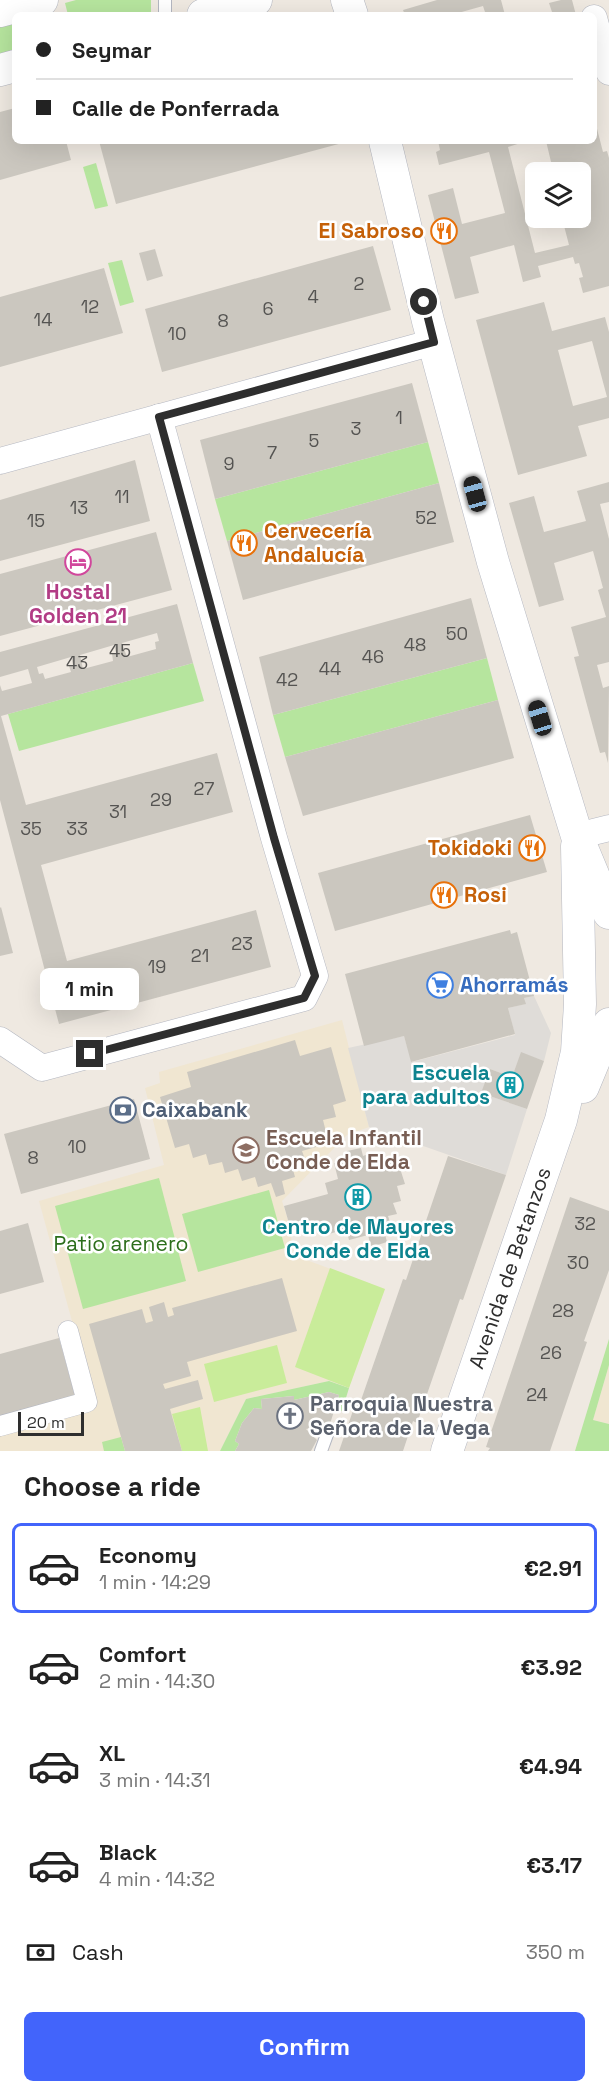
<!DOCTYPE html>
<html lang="en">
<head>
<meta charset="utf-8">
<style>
	body { margin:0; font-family:"Space Grotesk",sans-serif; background:#f2f2f2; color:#222; height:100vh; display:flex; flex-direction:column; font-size:22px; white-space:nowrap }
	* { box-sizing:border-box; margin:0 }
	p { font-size:20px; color:#767676 }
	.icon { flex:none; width:33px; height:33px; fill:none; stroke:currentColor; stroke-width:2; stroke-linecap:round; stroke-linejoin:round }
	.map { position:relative; height:1451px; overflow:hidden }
	.drawer { display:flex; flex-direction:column; background:#fff; flex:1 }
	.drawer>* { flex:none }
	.banner { position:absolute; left:12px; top:12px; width:585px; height:132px; border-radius:9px; box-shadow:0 6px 24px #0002; display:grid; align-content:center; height:132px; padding:0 24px; background:#fff }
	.controls { position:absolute; left:525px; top:162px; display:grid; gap:12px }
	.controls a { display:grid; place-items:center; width:66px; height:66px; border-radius:9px; background:#fff; box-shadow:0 6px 24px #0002; font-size:30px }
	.scale { position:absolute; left:18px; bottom:15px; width:66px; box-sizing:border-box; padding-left:6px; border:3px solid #2e2e2e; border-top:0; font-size:16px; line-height:21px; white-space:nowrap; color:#2e2e2e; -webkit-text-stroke:4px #fff; paint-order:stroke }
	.end { position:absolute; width:27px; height:27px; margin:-14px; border:8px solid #2e2e2e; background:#fff; box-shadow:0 0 0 3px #fff }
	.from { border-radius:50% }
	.bubble { position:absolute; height:42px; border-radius:9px; background:#fff; box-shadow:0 6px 24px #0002; font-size:20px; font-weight:600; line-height:42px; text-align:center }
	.car { position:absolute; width:18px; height:36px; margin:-18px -9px; border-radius:8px; box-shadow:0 0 4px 2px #0007; background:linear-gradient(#222 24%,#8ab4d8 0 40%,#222 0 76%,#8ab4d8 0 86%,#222 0) }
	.banner b { display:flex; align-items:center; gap:21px; height:57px; font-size:22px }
	.banner b+b { border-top:2px solid #e0e0e0 }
	.banner i { width:15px; height:15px; background:#222 }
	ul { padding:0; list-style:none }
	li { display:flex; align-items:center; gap:18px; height:90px; margin:0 12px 9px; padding:0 12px; border:3px solid transparent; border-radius:9px }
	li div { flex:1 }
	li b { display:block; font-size:22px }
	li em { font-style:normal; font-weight:600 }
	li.selected { border-color:#4264fb }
	li>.icon { width:54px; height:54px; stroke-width:1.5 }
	h2 { padding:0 24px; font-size:27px; line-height:72px }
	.pay { display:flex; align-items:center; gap:15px; height:66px; padding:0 24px; font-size:22px }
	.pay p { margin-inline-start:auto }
	.cta { display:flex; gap:12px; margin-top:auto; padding:12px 24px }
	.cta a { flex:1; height:69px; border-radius:9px; background:#4264fb; color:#fff; font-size:24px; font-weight:600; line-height:69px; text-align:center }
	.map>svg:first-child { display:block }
	.education { fill:#f0e6d1 }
	.green { fill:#b6e59e }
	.pitch { fill:#c9ec9a }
	.plaza { fill:#dfdcd8 }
	.building { fill:#cbc7bf; fill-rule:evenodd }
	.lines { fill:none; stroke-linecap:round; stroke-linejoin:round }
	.service-casing { stroke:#b4b7c1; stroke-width:14 }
	.pedestrian-casing { stroke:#b4b7c1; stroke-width:21 }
	.minor-casing { stroke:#b4b7c1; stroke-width:27 }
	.tertiary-casing { stroke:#b4b7c1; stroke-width:33 }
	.service { stroke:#fff; stroke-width:12 }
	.pedestrian { stroke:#fff; stroke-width:20 }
	.minor { stroke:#fff; stroke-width:26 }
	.tertiary { stroke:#fff; stroke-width:32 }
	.route { stroke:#2e2e2e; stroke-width:8 }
	.labels { text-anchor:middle; stroke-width:5; stroke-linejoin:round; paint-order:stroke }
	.number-label { font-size:18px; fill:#555452 }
	.food-label { font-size:21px; font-weight:bold; fill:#c56008; stroke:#fff; text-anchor:end }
	.hotel-label { font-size:21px; font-weight:bold; fill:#b23c85; stroke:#fff }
	.shop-label { font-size:21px; font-weight:bold; fill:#366cbe; stroke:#fff; text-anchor:start }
	.culture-label { font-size:21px; font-weight:bold; fill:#0d838f; stroke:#fff; text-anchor:end }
	.service-label { font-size:21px; font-weight:bold; fill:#4e5e75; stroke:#fff; text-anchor:start }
	.education-label { font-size:21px; font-weight:bold; fill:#785e54; stroke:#fff; text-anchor:start }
	.park-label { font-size:21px; fill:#2c6e1b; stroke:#fff }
	.street-label { font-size:21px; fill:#2e2e2e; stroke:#fff }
	.worship-label { font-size:21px; font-weight:bold; fill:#5b616d; stroke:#fff; text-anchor:start }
</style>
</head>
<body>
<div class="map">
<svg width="609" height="1451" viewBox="0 0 609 1451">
	<rect width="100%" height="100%" fill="#efe9e1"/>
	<g class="education">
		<path d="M342 1020 369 1127 347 1135 282 1201 290 1227 293 1255 385 1289 349 1388 329 1381 246 1399 220 1451H0V1433L95 1405 39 1201 164 1165 145 1088 160 1083 159 1072Z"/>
		<path d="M609 1365V1424L593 1420Z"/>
	</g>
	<g class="green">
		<path d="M76 0H151V15H68L65 3Z"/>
		<path d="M15 17V54L0 58V21Z"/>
		<path d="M96 163 108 206 95 209 83 167Z"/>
		<path d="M122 260 134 302 120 306 108 263Z"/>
		<path d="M428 442 439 483 227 541 215 499Z"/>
		<path d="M487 658 498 700 285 757 273 715Z"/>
		<path d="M193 663 204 701 19 751 8 714Z"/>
		<path d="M159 1178 186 1281 83 1309 55 1206Z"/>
		<path d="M269 1190 285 1248 198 1272 182 1214Z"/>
		<path d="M609 1339V1365L593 1420 609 1424V1451H575Z"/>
		<path d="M329 1381 349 1388 342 1411 335 1408 339 1395 329 1392 294 1400V1396L261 1399 262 1409 254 1408 242 1423 235 1441 239 1444 235 1451H220L246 1399Z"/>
		<path d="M121 1437 125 1451H104L102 1442Z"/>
	</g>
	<g class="pitch">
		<path d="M330 1268 385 1289 349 1388 295 1367Z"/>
		<path d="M277 1345 287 1383 214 1402 204 1364Z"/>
		<path d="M200 1407 208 1451H182L172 1414Z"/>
	</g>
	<path class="plaza" d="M534 996 551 1033 544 1061 521 1053 512 1077 490 1069 482 1093 527 1109 506 1175 369 1127 348 1048 404 1036 412 1062 515 1035 508 1008 525 1004 524 998Z"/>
	<g class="building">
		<path d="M437 0H501L505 15H486L483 6 458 13V15H405L403 10Z"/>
		<path d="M561 0H572L576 15H553L549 3Z"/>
		<path d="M15 108V141H66L71 160 0 180V112Z"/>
		<path d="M595 121 603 152 607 151 609 158V286L583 293 579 278 583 277 579 263 575 264 573 257 538 266 541 277 523 282 514 245 470 257 479 293 455 299 428 195 453 188 462 224 505 213 489 152 439 165 436 152 440 150 438 141H527L508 147 535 253 569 245 562 218H580V172H550L548 167 552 166 546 141H594Z"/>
		<path d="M99 141H346V142L116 204Z"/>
		<path d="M373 246 391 310 162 372 145 309Z"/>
		<path d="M155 249 163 276 147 281 139 253Z"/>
		<path d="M104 268 123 333 0 367V297Z"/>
		<path d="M544 302 552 331 605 317 609 332V418L578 426 587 456 518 475 476 320ZM592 341 607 397 573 406 558 350Z"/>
		<path d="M412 383 428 442 215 499 200 440Z"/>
		<path d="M135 460 150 521 0 561V500Z"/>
		<path d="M609 482V502L600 504 609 539V662L597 665 603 688 609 686 608 763 605 752 600 753 574 657 579 656 571 627 606 617 598 590 603 588 593 551 554 563 564 600 539 607 509 503 534 496 544 532 586 521 577 491Z"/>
		<path d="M439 483 454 542 243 600 227 541Z"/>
		<path d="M156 532 172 590 0 636V574Z"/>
		<path d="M471 598 487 658 273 715 259 657Z"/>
		<path d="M177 604 193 663 1 716 26 805 217 753 233 812 41 865 67 961 256 910 271 967 59 1024 0 800V685L2 691 32 683 28 669 0 677V652ZM157 633 159 641 155 642 156 649 127 657 122 643ZM114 645 116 653 112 654 113 661 83 669 80 655ZM71 657 73 665 69 666 71 672 45 679 43 673 39 674 37 667Z"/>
		<path d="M498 700 514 758 303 816 285 757Z"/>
		<path d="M530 815 547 872 335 931 318 873Z"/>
		<path d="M1 907 13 953 0 956V908Z"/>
		<path d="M510 930 511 934 517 932 534 996 524 998 526 1004 508 1008 515 1034 411 1062 404 1036 364 1046 345 974Z"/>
		<path d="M295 1040 300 1056 331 1047 346 1101 333 1105 336 1117 323 1120 326 1132 312 1136 316 1147 302 1151 306 1162 292 1166 295 1177 282 1181 285 1194 276 1197 271 1183 258 1187 255 1177 242 1181 238 1169 225 1173 222 1162 209 1165 206 1154 193 1158 189 1144 175 1148 160 1097 191 1087 187 1072Z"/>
		<path d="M521 1052 544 1061 527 1109 481 1093 490 1069 512 1077Z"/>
		<path d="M134 1099 150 1159 21 1194 4 1134Z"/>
		<path d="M361 1148 363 1156 371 1153 374 1165 397 1159 405 1184 397 1186 401 1201 393 1203 397 1214 388 1216 392 1228 384 1230 387 1242 371 1247 368 1235 349 1240 346 1229 329 1234 326 1222 308 1227 306 1222 290 1227 284 1206 328 1194 325 1183 338 1179 334 1163 349 1159 347 1151Z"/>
		<path d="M448 1156 506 1175 463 1300 460 1299 417 1423 413 1421 403 1451H339L356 1402 360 1403 403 1279 406 1280Z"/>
		<path d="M570 1197 609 1211V1270L584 1341 587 1342 550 1451H488L490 1448 486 1447Z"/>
		<path d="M28 1223 44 1282 0 1294V1231Z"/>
		<path d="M282 1278 297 1331 187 1362 191 1376 163 1384 165 1389 198 1380 203 1399 170 1409 182 1451H125L89 1324 142 1309 146 1323 153 1321 149 1307 164 1302 168 1317 174 1315 172 1308Z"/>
		<path d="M59 1338 75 1396 0 1416V1354Z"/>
		<path d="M329 1392 339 1395 330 1424 306 1429 317 1440 311 1451H235L239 1444 235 1441 242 1423 254 1408 262 1409 261 1399 294 1396V1400Z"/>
	</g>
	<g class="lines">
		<g class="service-casing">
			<g id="service">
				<path d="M165 0V15"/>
				<path d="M321 1451 329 1429"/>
			</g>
		</g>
		<g class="pedestrian-casing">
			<path id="pedestrian" d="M0 1426 87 1402 68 1331"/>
		</g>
		<g class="minor-casing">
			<g id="minor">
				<path d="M594 18 609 72"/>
				<path d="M0 461 434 342"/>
				<path d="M577 836 609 828"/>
				<path d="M0 1040 42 1068 304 998 315 976 274 838 159 417"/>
			</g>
		</g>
		<g class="tertiary-casing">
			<g id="tertiary">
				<path d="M347 0 352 15"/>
				<path d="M0 11 42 0"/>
				<path d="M203 15 256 0"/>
				<path d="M0 70 15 66"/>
				<path d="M385 141 428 321 493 562 577 836 609 913"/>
				<path d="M583 1087 609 1024"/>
				<path d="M447 1451 561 1120 577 1052 580 1004 577 846"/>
			</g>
		</g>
		<use href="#service" class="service"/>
		<use href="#pedestrian" class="pedestrian"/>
		<use href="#minor" class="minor"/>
		<use href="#tertiary" class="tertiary"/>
	</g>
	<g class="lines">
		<path class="route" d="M90 1054 304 998 315 976 274 838 159 417 434 342 424 302"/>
	</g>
	<defs>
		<g id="restaurant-ring" transform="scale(1.35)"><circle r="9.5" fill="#fff" stroke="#e8710a" stroke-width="1.5"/><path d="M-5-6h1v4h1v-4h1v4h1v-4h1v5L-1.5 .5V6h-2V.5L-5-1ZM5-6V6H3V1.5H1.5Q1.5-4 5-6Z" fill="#e8710a"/></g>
		<g id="hotel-ring" transform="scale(1.35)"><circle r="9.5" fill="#fff" stroke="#d1479c" stroke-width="1.5"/><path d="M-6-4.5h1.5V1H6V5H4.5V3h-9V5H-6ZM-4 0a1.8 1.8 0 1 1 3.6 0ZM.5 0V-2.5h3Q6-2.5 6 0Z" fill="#d1479c"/></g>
		<g id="supermarket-ring" transform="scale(1.35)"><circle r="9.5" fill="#fff" stroke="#3f7fe0" stroke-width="1.5"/><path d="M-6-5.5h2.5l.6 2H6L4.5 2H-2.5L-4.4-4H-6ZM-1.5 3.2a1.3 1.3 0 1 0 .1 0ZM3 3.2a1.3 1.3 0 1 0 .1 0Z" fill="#3f7fe0"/></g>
		<g id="building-ring" transform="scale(1.35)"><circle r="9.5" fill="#fff" stroke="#0f9aa8" stroke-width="1.5"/><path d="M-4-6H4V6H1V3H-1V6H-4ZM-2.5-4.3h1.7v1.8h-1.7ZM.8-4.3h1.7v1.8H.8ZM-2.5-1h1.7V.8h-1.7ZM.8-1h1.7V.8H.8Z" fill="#0f9aa8"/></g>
		<g id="bank-ring" transform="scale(1.35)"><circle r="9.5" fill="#fff" stroke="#5c6f8a" stroke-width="1.5"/><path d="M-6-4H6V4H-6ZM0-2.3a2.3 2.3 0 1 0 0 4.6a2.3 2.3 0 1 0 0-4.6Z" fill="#5c6f8a"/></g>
		<g id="school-ring" transform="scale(1.35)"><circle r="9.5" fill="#fff" stroke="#8d6e63" stroke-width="1.5"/><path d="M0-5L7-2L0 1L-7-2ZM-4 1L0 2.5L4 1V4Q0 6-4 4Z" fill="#8d6e63"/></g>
		<g id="church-ring" transform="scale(1.35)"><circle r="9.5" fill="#fff" stroke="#6b7280" stroke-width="1.5"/><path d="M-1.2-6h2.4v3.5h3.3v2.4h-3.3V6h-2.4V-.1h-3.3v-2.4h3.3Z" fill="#6b7280"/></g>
	</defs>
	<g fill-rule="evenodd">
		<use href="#restaurant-ring" x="444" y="231"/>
		<use href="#restaurant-ring" x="244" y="543"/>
		<use href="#hotel-ring" x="78" y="562"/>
		<use href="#restaurant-ring" x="532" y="848"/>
		<use href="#restaurant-ring" x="444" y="895"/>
		<use href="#supermarket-ring" x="440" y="985"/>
		<use href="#building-ring" x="510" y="1085"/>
		<use href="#bank-ring" x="123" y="1110"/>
		<use href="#school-ring" x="246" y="1150"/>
		<use href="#building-ring" x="358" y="1197"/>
		<use href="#church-ring" x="290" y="1416"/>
	</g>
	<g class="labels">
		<g class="number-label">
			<text x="359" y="290">2</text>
			<text x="313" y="303">4</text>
			<text x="90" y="313">12</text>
			<text x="268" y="315">6</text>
			<text x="43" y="326">14</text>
			<text x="223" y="327">8</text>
			<text x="177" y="340">10</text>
			<text x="399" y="424">1</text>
			<text x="356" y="435">3</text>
			<text x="314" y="447">5</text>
			<text x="272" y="459">7</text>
			<text x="229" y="470">9</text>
			<text x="122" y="503">11</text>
			<text x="79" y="514">13</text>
			<text x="426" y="524">52</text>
			<text x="36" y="527">15</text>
			<text x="457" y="640">50</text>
			<text x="415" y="651">48</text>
			<text x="120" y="657">45</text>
			<text x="373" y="663">46</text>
			<text x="77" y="669">43</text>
			<text x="330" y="675">44</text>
			<text x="287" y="686">42</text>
			<text x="204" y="795">27</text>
			<text x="161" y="806">29</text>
			<text x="118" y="818">31</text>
			<text x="31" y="835">35</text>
			<text x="77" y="835">33</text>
			<text x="242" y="950">23</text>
			<text x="200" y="962">21</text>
			<text x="157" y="973">19</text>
			<text x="77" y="1153">10</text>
			<text x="33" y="1164">8</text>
			<text x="585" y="1230">32</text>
			<text x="578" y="1269">30</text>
			<text x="563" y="1317">28</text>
			<text x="551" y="1359">26</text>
			<text x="537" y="1401">24</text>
		</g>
		<g class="food-label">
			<text x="424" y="238">El Sabroso</text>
			<text x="264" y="538" text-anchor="start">Cervecería<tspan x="264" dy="24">Andalucía</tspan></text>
			<text x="512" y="855">Tokidoki</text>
			<text x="464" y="902" text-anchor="start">Rosi</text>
		</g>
		<g class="hotel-label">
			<text x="78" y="599">Hostal<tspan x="78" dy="24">Golden 21</tspan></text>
		</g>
		<g class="shop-label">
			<text x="460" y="992">Ahorramás</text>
		</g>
		<g class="culture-label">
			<text x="490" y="1080">Escuela<tspan x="490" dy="24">para adultos</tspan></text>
			<text x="358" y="1234" text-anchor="middle">Centro de Mayores<tspan x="358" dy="24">Conde de Elda</tspan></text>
		</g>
		<g class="service-label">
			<text x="142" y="1117">Caixabank</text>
		</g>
		<g class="education-label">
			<text x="266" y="1145">Escuela Infantil<tspan x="266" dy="24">Conde de Elda</tspan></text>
		</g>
		<g class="park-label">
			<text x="121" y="1251">Patio arenero</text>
		</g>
		<g class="street-label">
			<text transform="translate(510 1268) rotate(-71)" y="7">Avenida de Betanzos</text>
		</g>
		<g class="worship-label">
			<text x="310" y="1411">Parroquia Nuestra<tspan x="310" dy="24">Señora de la Vega</tspan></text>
		</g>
	</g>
</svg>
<div class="controls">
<a><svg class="icon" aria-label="layers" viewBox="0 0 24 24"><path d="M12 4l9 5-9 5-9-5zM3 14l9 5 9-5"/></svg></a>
</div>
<div class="scale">20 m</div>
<i class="end from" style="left:424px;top:302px"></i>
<i class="end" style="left:90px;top:1054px"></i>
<div class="bubble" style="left:40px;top:968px;width:99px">1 min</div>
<i class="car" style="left:475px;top:494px;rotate:345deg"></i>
<i class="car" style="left:540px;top:718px;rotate:343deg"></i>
<div class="banner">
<b><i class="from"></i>Seymar</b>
<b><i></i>Calle de Ponferrada</b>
</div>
</div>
<section class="drawer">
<h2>Choose a ride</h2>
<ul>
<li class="selected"><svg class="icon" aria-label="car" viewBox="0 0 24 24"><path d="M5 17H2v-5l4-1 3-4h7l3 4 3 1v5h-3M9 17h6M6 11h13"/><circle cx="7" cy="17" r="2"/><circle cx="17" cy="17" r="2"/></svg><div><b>Economy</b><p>1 min · 14:29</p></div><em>€2.91</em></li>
<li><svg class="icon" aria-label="car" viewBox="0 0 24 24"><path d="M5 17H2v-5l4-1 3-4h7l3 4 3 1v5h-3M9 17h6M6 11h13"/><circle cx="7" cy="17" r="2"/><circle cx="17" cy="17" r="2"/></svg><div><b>Comfort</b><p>2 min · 14:30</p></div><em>€3.92</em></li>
<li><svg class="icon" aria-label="car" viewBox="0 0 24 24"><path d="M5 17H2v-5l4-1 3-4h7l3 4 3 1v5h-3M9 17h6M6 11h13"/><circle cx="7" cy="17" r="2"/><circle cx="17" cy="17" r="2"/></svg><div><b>XL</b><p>3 min · 14:31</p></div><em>€4.94</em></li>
<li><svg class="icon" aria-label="car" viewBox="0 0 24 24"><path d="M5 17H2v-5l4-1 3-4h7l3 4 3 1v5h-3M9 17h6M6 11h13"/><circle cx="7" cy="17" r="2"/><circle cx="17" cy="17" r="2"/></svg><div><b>Black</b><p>4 min · 14:32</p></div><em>€3.17</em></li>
</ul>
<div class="pay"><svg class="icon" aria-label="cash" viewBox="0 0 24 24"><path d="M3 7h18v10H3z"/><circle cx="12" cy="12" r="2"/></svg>Cash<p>350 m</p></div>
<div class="cta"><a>Confirm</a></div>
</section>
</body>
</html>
